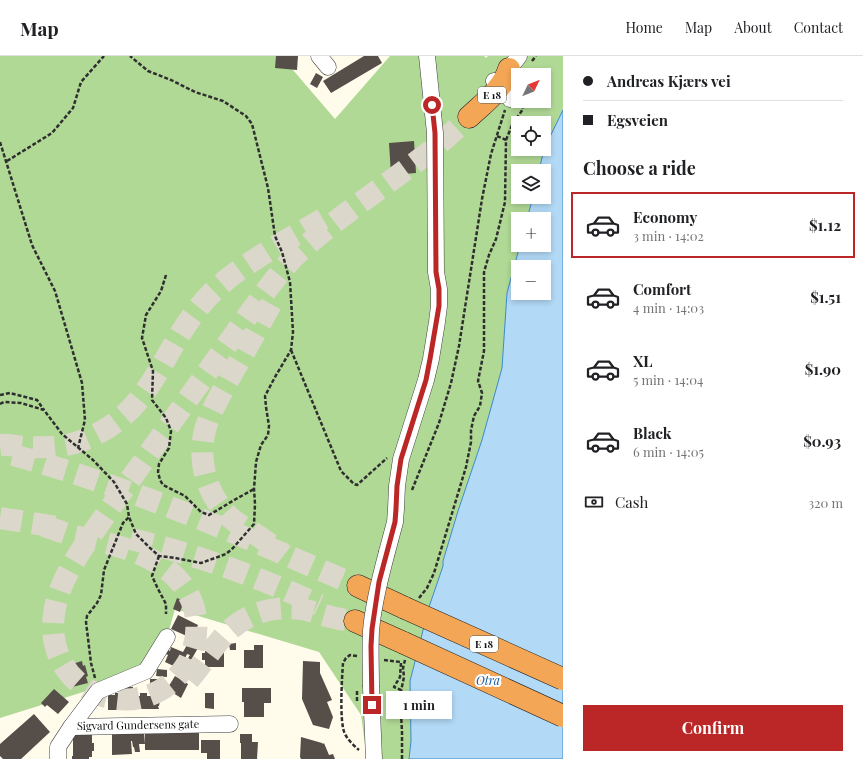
<!DOCTYPE html>
<html lang="en">
<head>
<meta charset="utf-8">
<style>
	body { margin:0; font-family:"Playfair Display",serif; background:#f2f2f2; color:#202124; height:100vh; display:flex; flex-direction:column; font-size:15px; white-space:nowrap }
	* { box-sizing:border-box; margin:0 }
	p { font-size:13px; color:#757577 }
	.icon { flex:none; width:22px; height:22px; fill:none; stroke:currentColor; stroke-width:2; stroke-linecap:round; stroke-linejoin:round }
	.map { position:relative; flex:1; overflow:hidden }
	.drawer { display:flex; flex-direction:column; background:#fff; width:300px }
	.drawer>* { flex:none }
	.banner { display:grid; align-content:center; height:88px; padding:0 20px; background:#fff }
	.needle { width:26px; rotate:47deg }
	.buttons { position:absolute; left:511px; top:12px; display:grid; gap:8px }
	.buttons a { display:grid; place-items:center; width:40px; height:40px; border-radius:0px; background:#fff; box-shadow:0 2px 6px #0003; font-size:20px }
	.end { position:absolute; width:18px; height:18px; margin:-9px; border:5px solid #bb2626; background:#fff; box-shadow:0 0 0 2px #fff }
	.from { border-radius:50% }
	.bubble { position:absolute; height:28px; border-radius:0px; background:#fff; box-shadow:0 2px 6px #0003; font-size:13px; font-weight:700; line-height:28px; text-align:center }
	.banner b { display:flex; align-items:center; gap:14px; height:38px; font-size:15px }
	.banner b+b { border-top:1px solid #e0e0e0 }
	.banner i { width:10px; height:10px; background:#202124 }
	ul { padding:0; list-style:none }
	li { display:flex; align-items:center; gap:12px; height:66px; margin:0 8px 6px; padding:0 12px; border:2px solid transparent; border-radius:0px }
	li div { flex:1 }
	li b { display:block; font-size:15px }
	li em { font-style:normal; font-weight:700 }
	li.on { border-color:#bb2626 }
	li>.icon { width:36px; height:36px; stroke-width:1.5 }
	h2 { padding:0 20px; font-size:18px; line-height:48px }
	.pay { display:flex; align-items:center; gap:10px; height:44px; padding:0 20px; font-size:15px }
	.pay p { margin-inline-start:auto }
	.cta { display:flex; gap:8px; margin-top:auto; padding:8px 20px }
	.cta a { flex:1; height:46px; border-radius:0px; background:#bb2626; color:#fff; font-size:16px; font-weight:700; line-height:46px; text-align:center }
	header { display:flex; align-items:center; gap:24px; box-sizing:border-box; height:56px; padding:0 20px; background:#fff; border-bottom:1px solid #e0e0e0 }
	header strong { font-size:19px }
	nav { display:flex; gap:22px; margin-inline-start:auto; font-size:14px }
	main { display:flex; flex:1; min-height:0 }
	.map>svg:first-child { display:block }
	.forest { fill:#b1d996; fill-rule:evenodd }
	.water { fill:#b2d9f6; stroke:#398acc; fill-rule:evenodd }
	.building { fill:#554e49 }
	.lines { fill:none; stroke-linecap:round; stroke-linejoin:round }
	.highway-tunnel { stroke:#dbd8cb; stroke-width:22; stroke-dasharray:22 11; stroke-linecap:butt }
	.minor-casing { stroke:#404040; stroke-width:17 }
	.highway-casing { stroke:#1e1e1e; stroke-width:23 }
	.path { stroke:#2f2f2f; stroke-width:2.5; stroke-dasharray:4 2; stroke-linecap:butt }
	.minor { stroke:#fff; stroke-width:16 }
	.highway { stroke:#f3a656; stroke-width:22 }
	.minor-bridge-casing { stroke:#404040; stroke-width:17; stroke-linecap:butt }
	.highway-bridge-casing { stroke:#1e1e1e; stroke-width:23; stroke-linecap:butt }
	.path-bridge { stroke:#2f2f2f; stroke-width:2.5; stroke-dasharray:4 2; stroke-linecap:butt }
	.minor-bridge { stroke:#fff; stroke-width:16 }
	.highway-bridge { stroke:#f3a656; stroke-width:22 }
	.route { stroke:#bb2626; stroke-width:5 }
	.labels { text-anchor:middle; stroke-width:4; stroke-linejoin:round; paint-order:stroke }
	.shield { fill:#fff; stroke:#565656; stroke-width:1 }
	.shield-label { font-size:10px; font-weight:bold; fill:#0d0d0d }
	.street-label { font-size:11px; fill:#0d0d0d; stroke:#fff }
	.water-label { font-size:12px; font-style:italic; fill:#175c9d; stroke:#fff }
</style>
</head>
<body>
<header>
<strong>Map</strong>
<nav><a>Home</a><a>Map</a><a>About</a><a>Contact</a></nav>
</header>
<main>
<div class="map">
<svg width="563" height="703" viewBox="0 0 563 703">
	<rect width="100%" height="100%" fill="#fffcec"/>
	<path class="forest" d="M0 0H281L335 63 390 0H484L486 2 488 0H563V54L544 93 539 115H518V141H533L527 163H518V189H520L507 237 502 312 482 384 458 455 443 505V510L429 551 410 625 411 685 409 703H367L361 659 319 596 175 553 168 578 154 608 96 632 0 662ZM518 19H544V45H518ZM518 67H544V93H518Z"/>
	<path class="water" d="M563 54V703H409L411 685 410 625 429 551 443 510V505L458 455 482 384 502 312 507 237 520 189H544V163H527L533 141H544V115H539L544 93ZM518 211H544V237H518Z"/>
	<g class="building">
		<path d="M276 0H298L297 14 275 12Z"/>
		<path d="M364 0H378L382 7 331 37 323 25Z"/>
		<path d="M316 17 323 21 317 32 310 28Z"/>
		<path d="M414 85 416 117 391 119 389 87Z"/>
		<path d="M177 542 184 545 180 556 173 553Z"/>
		<path d="M178 559 198 569 194 578 192 577 191 581 189 580V581L171 573Z"/>
		<path d="M188 587 198 592 191 604 188 602 190 599 187 598 180 613 165 606 168 599 166 598 168 594 170 595 171 591 183 596Z"/>
		<path d="M236 587V594H230L229 588Z"/>
		<path d="M215 588H222V595H224V611H205V604H202V597H205V595H215Z"/>
		<path d="M254 589H263V612H244V594H254Z"/>
		<path d="M82 605 83 610 85 609 88 620 86 621 88 627 72 631 66 610Z"/>
		<path d="M303 605 320 606V617L332 644 327 646 333 661 329 673 313 669 302 643Z"/>
		<path d="M157 613 167 614V621L156 620Z"/>
		<path d="M175 620 188 628 181 642 167 633Z"/>
		<rect x="150" y="623" width="12" height="7"/>
		<path d="M125 630 133 631V637H125Z"/>
		<path d="M242 632H271V647H264V661H244V646H242Z"/>
		<path d="M54 633 69 646 58 658 47 649 45 651 41 647Z"/>
		<path d="M115 637H118V639H124V654H108V639H115Z"/>
		<path d="M140 637H147V640H161L159 650H158L159 653H137V640H140Z"/>
		<path d="M205 637H214V653L205 652Z"/>
		<path d="M34 658 50 676 21 703H3L0 700V688Z"/>
		<rect x="145" y="675" width="54" height="19"/>
		<path d="M112 676H144L145 688H139L140 696H135L134 691H133L132 685H131L132 698 112 699Z"/>
		<path d="M73 677H92V687H94V695H92V701H89V703H72V700H73Z"/>
		<path d="M240 678H252V686H258L257 703H241V687H240Z"/>
		<path d="M301 681 322 687 323 688 324 687 329 699 333 698 335 703H301L300 701Z"/>
		<path d="M201 684H220V703H207V697H201Z"/>
	</g>
	<g class="lines">
		<g class="highway-tunnel">
			<path d="M271 248C259 270 247 292 234 314 224 333 211 353 205 374 197 406 207 441 232 463 239 469 247 473 255 478 265 484 275 492 284 499"/>
			<path d="M0 389C9 388 18 391 27 391 45 392 64 391 81 385 151 359 158 301 200 250 220 225 246 209 273 192 290 182 306 173 323 163"/>
			<path d="M13 399C65 413 116 431 167 450 231 474 294 503 358 530"/>
			<path d="M0 462 57 471"/>
			<path d="M44 470C54 473 64 477 74 480 85 482 95 484 106 487 141 496 180 511 193 549 199 567 197 586 189 604 185 612 179 619 172 626 139 655 87 647 64 610 53 592 51 572 55 552 60 526 74 505 88 484 101 465 114 447 127 428 168 371 208 315 249 258 263 239 279 216 296 199 338 160 387 129 433 93 445 83 457 72 469 61"/>
			<path d="M131 483C195 498 259 521 319 549"/>
			<path d="M189 624C200 611 210 596 221 583 241 559 270 549 301 553 313 555 324 560 336 562 342 564 348 564 355 565"/>
		</g>
		<g class="minor-casing">
			<g id="minor">
				<path d="M319 0 328 11"/>
				<path d="M509 13 519 0"/>
				<path d="M494 25C502 30 505 35 510 43"/>
				<path d="M387 496 395 466 396 453 397 430 401 403 426 324 431 303 437 266 439 250V233L436 216 435 77 427 0"/>
				<path d="M371 631 374 703"/>
				<path d="M71 671 230 668"/>
				<path d="M58 703V691L71 671 98 635 146 615 167 581"/>
			</g>
		</g>
		<g class="highway-casing">
			<g id="highway">
				<path d="M469 61C484 47 503 33 509 13"/>
				<path d="M358 530 405 552"/>
				<path d="M355 565 404 587"/>
			</g>
		</g>
		<g class="path">
			<path d="M532 5 536 0"/>
			<path d="M506 84 512 69 523 53V49"/>
			<path d="M0 86 32 189 55 235 82 327 85 364 78 392"/>
			<path d="M7 105 52 77 73 52 81 26 104 0"/>
			<path d="M166 219 161 235 146 259 142 282 153 315 152 344 166 362 171 375 169 392 159 408 158 416 160 424 163 429 185 440 201 456 209 459 236 443 254 433"/>
			<path d="M291 294 341 415 354 428 357 429 387 402"/>
			<path d="M0 339 10 337 37 344 44 354"/>
			<path d="M0 348 4 346 21 347 44 354 62 378 93 404 114 426 127 448 129 461 136 478 149 491 159 500 175 502 201 507 226 498 233 492 254 468 255 448 254 433 256 406 261 389 268 379 269 370 266 351 265 340 275 321 291 294 293 276 290 226 282 196 275 180 268 132 252 68 246 60 223 45 195 36 171 24 148 15 130 0"/>
			<path d="M412 434 439 367 451 327 459 290 482 143 491 98 505 54"/>
			<path d="M159 500 152 520 158 533 166 548V558"/>
			<path d="M419 542 427 532 434 517 466 411 471 386V374L474 360 480 350 482 337 478 325 484 295V216L489 199 496 183 505 146 506 84 497 80"/>
			<path d="M357 600 350 599 346 602 343 607C342 621 339 667 345 678 348 684 354 690 359 694"/>
			<path d="M384 604 401 606 400 621 394 631 401 634"/>
			<path d="M95 622 91 607 86 566 87 560 97 547 101 539 104 514 123 467 129 461"/>
			<path d="M402 703V676L400 640 404 621 403 612 405 604"/>
		</g>
		<use href="#minor" class="minor"/>
		<use href="#highway" class="highway"/>
		<g class="minor-bridge-casing">
			<path id="minor-bridge" d="M371 631C371 612 370 594 371 575 373 549 380 522 387 496"/>
		</g>
		<g class="highway-bridge-casing">
			<g id="highway-bridge">
				<path d="M405 552 563 623"/>
				<path d="M404 587 563 660"/>
			</g>
		</g>
		<path class="path-bridge" d="M357 635V647"/>
		<use href="#minor-bridge" class="minor-bridge"/>
		<use href="#highway-bridge" class="highway-bridge"/>
	</g>
	<g class="lines">
		<path class="route" d="M372 649 371 590 372 573 379 526 395 466 396 453 397 430 401 403 426 324 430 303 439 250V233L436 216 435 77 432 49"/>
	</g>
	<g class="labels">
		<g class="shield">
			<rect x="478" y="31" width="28" height="16" rx="3"/>
			<rect x="470" y="580" width="28" height="16" rx="3"/>
		</g>
		<g class="shield-label">
			<text x="492" y="43">E 18</text>
			<text x="484" y="592">E 18</text>
		</g>
		<g class="street-label">
			<text transform="translate(138 669) rotate(-1)" y="4">Sigvard Gundersens gate</text>
		</g>
		<g class="water-label">
			<text x="488" y="629">Otra</text>
		</g>
	</g>
</svg>
<div class="buttons">
<a><svg class="needle" viewBox="-14 -14 28 28"><path d="M0-13l5 13h-10z" fill="#e53935"/><path d="M0 13l5-13h-10z" fill="#757577"/></svg></a>
<a><svg class="icon" aria-label="locate" viewBox="0 0 24 24"><circle cx="12" cy="12" r="6"/><path d="M12 2v4M12 18v4M2 12h4M18 12h4"/></svg></a>
<a><svg class="icon" aria-label="layers" viewBox="0 0 24 24"><path d="M12 4l9 5-9 5-9-5zM3 14l9 5 9-5"/></svg></a>
<a>+</a>
<a>−</a>
</div>
<i class="end from" style="left:432px;top:49px"></i>
<i class="end" style="left:372px;top:649px"></i>
<div class="bubble" style="left:386px;top:635px;width:66px">1 min</div>
</div>
<section class="drawer">
<div class="banner">
<b><i class="from"></i>Andreas Kjærs vei</b>
<b><i></i>Egsveien</b>
</div>
<h2>Choose a ride</h2>
<ul>
<li class="on"><svg class="icon" aria-label="car" viewBox="0 0 24 24"><path d="M5 17H2v-5l4-1 3-4h7l3 4 3 1v5h-3M9 17h6M6 11h13"/><circle cx="7" cy="17" r="2"/><circle cx="17" cy="17" r="2"/></svg><div><b>Economy</b><p>3 min · 14:02</p></div><em>$1.12</em></li>
<li><svg class="icon" aria-label="car" viewBox="0 0 24 24"><path d="M5 17H2v-5l4-1 3-4h7l3 4 3 1v5h-3M9 17h6M6 11h13"/><circle cx="7" cy="17" r="2"/><circle cx="17" cy="17" r="2"/></svg><div><b>Comfort</b><p>4 min · 14:03</p></div><em>$1.51</em></li>
<li><svg class="icon" aria-label="car" viewBox="0 0 24 24"><path d="M5 17H2v-5l4-1 3-4h7l3 4 3 1v5h-3M9 17h6M6 11h13"/><circle cx="7" cy="17" r="2"/><circle cx="17" cy="17" r="2"/></svg><div><b>XL</b><p>5 min · 14:04</p></div><em>$1.90</em></li>
<li><svg class="icon" aria-label="car" viewBox="0 0 24 24"><path d="M5 17H2v-5l4-1 3-4h7l3 4 3 1v5h-3M9 17h6M6 11h13"/><circle cx="7" cy="17" r="2"/><circle cx="17" cy="17" r="2"/></svg><div><b>Black</b><p>6 min · 14:05</p></div><em>$0.93</em></li>
</ul>
<div class="pay"><svg class="icon" aria-label="cash" viewBox="0 0 24 24"><path d="M3 7h18v10H3z"/><circle cx="12" cy="12" r="2"/></svg>Cash<p>320 m</p></div>
<div class="cta"><a>Confirm</a></div>
</section>
</main>
</body>
</html>
